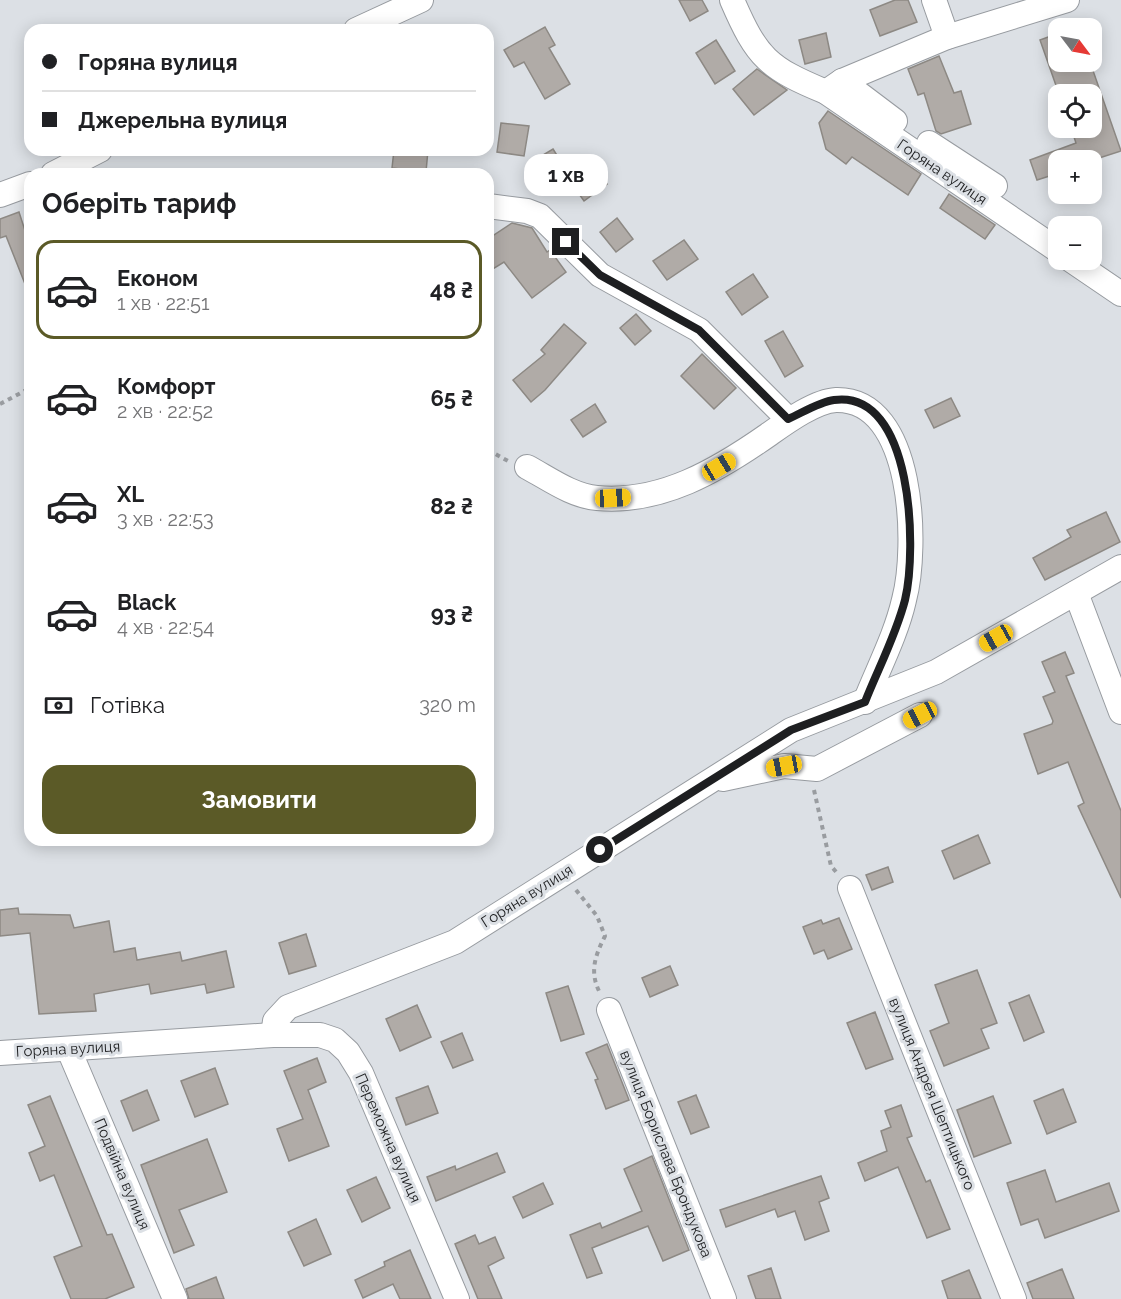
<!DOCTYPE html>
<html lang="uk">
<head>
<meta charset="utf-8">
<style>
	body { margin:0; font-family:Raleway,sans-serif; background:#f6f6f6; color:#202124; height:100vh; display:flex; flex-direction:column; font-size:22px; white-space:nowrap }
	* { box-sizing:border-box; margin:0 }
	p { font-size:20px; color:#757577 }
	.icon { flex:none; width:33px; height:33px; fill:none; stroke:currentColor; stroke-width:2; stroke-linecap:round; stroke-linejoin:round }
	.map { position:relative; flex:1; overflow:hidden }
	.details { position:absolute; left:24px; top:168px; width:470px; height:678px; display:flex; flex-direction:column; background:#fff; border-radius:18px; box-shadow:0 3px 15px #0003 }
	.details>* { flex:none }
	.banner { position:absolute; left:24px; top:24px; width:470px; height:132px; border-radius:18px; box-shadow:0 3px 15px #0003; display:grid; align-content:center; height:132px; padding:0 18px; background:#fff }
	.needle { width:39px; rotate:122deg }
	.controls { position:absolute; left:1048px; top:18px; display:grid; gap:12px }
	.controls a { display:grid; place-items:center; width:54px; height:54px; border-radius:12px; background:#fff; box-shadow:0 3px 15px #0003; font-size:30px }
	.end { position:absolute; width:27px; height:27px; margin:-14px; border:8px solid #1e1f21; background:#fff; box-shadow:0 0 0 3px #fff }
	.from { border-radius:50% }
	.bubble { position:absolute; height:42px; border-radius:18px; background:#fff; box-shadow:0 3px 15px #0003; font-size:20px; font-weight:700; line-height:42px; text-align:center }
	.car { position:absolute; width:18px; height:36px; margin:-18px -9px; border-radius:8px; box-shadow:0 0 4px 2px #0007; background:linear-gradient(#f5c518 24%,#345 0 40%,#f5c518 0 76%,#345 0 86%,#f5c518 0) }
	.banner b { display:flex; align-items:center; gap:21px; height:57px; font-size:22px }
	.banner b+b { border-top:2px solid #e0e0e0 }
	.banner i { width:15px; height:15px; background:#202124 }
	ul { padding:0; list-style:none }
	li { display:flex; align-items:center; gap:18px; height:99px; margin:0 12px 9px; padding:0 6px; border:3px solid transparent; border-radius:18px }
	li div { flex:1 }
	li b { display:block; font-size:22px }
	li em { font-style:normal; font-weight:700 }
	li.current { border-color:#5b5a27 }
	li>.icon { width:54px; height:54px; stroke-width:1.5 }
	h2 { padding:0 18px; font-size:27px; line-height:72px }
	.pay { display:flex; align-items:center; gap:15px; height:66px; padding:0 18px; font-size:22px }
	.pay p { margin-inline-start:auto }
	.action { display:flex; gap:12px; margin-top:auto; padding:12px 18px }
	.action a { flex:1; height:69px; border-radius:18px; background:#5b5a27; color:#fff; font-size:24px; font-weight:700; line-height:69px; text-align:center }
	.map>svg:first-child { display:block }
	.building { fill:#b0aba7; stroke:#8d8984; stroke-width:1.5 }
	.lines { fill:none; stroke-linecap:round; stroke-linejoin:round }
	.minor-casing { stroke:#979ba0; stroke-width:26 }
	.path { stroke:#999ca0; stroke-width:4; stroke-dasharray:4.5 4.5; stroke-linecap:butt }
	.minor { stroke:#fff; stroke-width:24 }
	.route { stroke:#1e1f21; stroke-width:8 }
	.labels { text-anchor:middle; stroke-width:6; stroke-linejoin:round; paint-order:stroke }
	.street-label { font-size:15px; fill:#1e1f21; stroke:#dce0e5 }
</style>
</head>
<body>
<div class="map">
<svg width="1121" height="1299" viewBox="0 0 1121 1299">
	<rect width="100%" height="100%" fill="#dce0e5"/>
	<g class="building">
		<path d="M679 0H702L708 11 690 21Z"/>
		<path d="M895 0H908L917 22 880 36 870 10Z"/>
		<path d="M545 27 555 45 549 48 570 84 545 99 524 62 514 67 504 50Z"/>
		<path d="M826 33 831 57 805 64 799 40Z"/>
		<path d="M1059 33V62H1090L1121 151 1093 160H1059V173L1037 180 1030 160 1076 143 1071 128H1092V94H1059L1040 40Z"/>
		<path d="M716 40 735 71 715 84 696 53Z"/>
		<path d="M939 56 954 93 961 91 971 124 941 134 936 131 924 93 918 95 908 69Z"/>
		<path d="M757 69 787 90 754 115 733 89Z"/>
		<path d="M828 111 921 174 908 195 852 157 846 164 826 149 819 123Z"/>
		<path d="M501 123 529 126 524 156 497 152Z"/>
		<path d="M553 149 563 165 542 177 533 161Z"/>
		<path d="M394 150H428L426 172 392 168Z"/>
		<path d="M586 157 607 184 584 201 564 173Z"/>
		<path d="M949 194 995 225 985 239 940 208Z"/>
		<path d="M19 212 30 246 29 294 6 236 0 238V219Z"/>
		<path d="M617 218 633 239 616 252 600 232Z"/>
		<path d="M512 223 532 228 547 252 550 250 566 272 532 298 504 262 488 272V239Z"/>
		<path d="M684 240 698 259 667 280 653 261Z"/>
		<path d="M753 274 768 297 742 315 726 292Z"/>
		<path d="M636 314 651 331 635 345 620 328Z"/>
		<path d="M564 324 586 343 545 390 531 402 513 380 545 354 541 350Z"/>
		<path d="M783 331 803 366 785 377 765 341Z"/>
		<path d="M702 354 736 388 714 409 681 376Z"/>
		<path d="M951 398 960 416 934 428 925 410Z"/>
		<path d="M595 404 606 422 583 437 571 420Z"/>
		<path d="M1106 512 1120 542 1045 580 1033 558 1071 537 1067 530Z"/>
		<path d="M1065 652 1074 673 1066 676 1121 811V898L1078 806 1084 803 1068 762 1038 774 1024 734 1052 724 1053 721 1043 697 1055 692 1042 662Z"/>
		<path d="M978 835 990 863 954 879 942 851Z"/>
		<path d="M888 867 893 882 872 890 866 875Z"/>
		<path d="M18 908 19 914 70 915 74 928 109 921 114 952 135 948 137 960 180 952 182 961 226 951 234 987 207 993 205 984 151 994 149 984 94 994 96 1011 39 1014 30 933 0 936V910Z"/>
		<path d="M839 918 852 949 828 959 824 950 814 954 803 927 821 920 823 924Z"/>
		<path d="M306 934 316 966 289 974 279 943Z"/>
		<path d="M670 966 678 985 650 997 642 978Z"/>
		<path d="M977 970 997 1023 981 1029 989 1048 944 1066 930 1031 949 1023 935 985Z"/>
		<path d="M568 986 584 1034 561 1041 546 993Z"/>
		<path d="M1029 995 1044 1032 1024 1041 1009 1003Z"/>
		<path d="M417 1005 431 1037 400 1051 386 1019Z"/>
		<path d="M875 1012 893 1059 866 1069 847 1023Z"/>
		<path d="M462 1033 473 1060 453 1068 441 1042Z"/>
		<path d="M607 1044 629 1100 606 1109 595 1080 598 1079 586 1053Z"/>
		<path d="M317 1058 326 1082 308 1090 329 1146 289 1161 277 1129 303 1119 284 1071Z"/>
		<path d="M215 1068 228 1104 195 1117 181 1081Z"/>
		<path d="M428 1086 438 1113 406 1125 396 1098Z"/>
		<path d="M1063 1089 1076 1122 1047 1134 1034 1101Z"/>
		<path d="M147 1090 159 1120 133 1131 121 1101Z"/>
		<path d="M696 1095 709 1127 691 1134 678 1102Z"/>
		<path d="M50 1096 107 1235 112 1234 134 1287 105 1299H71L54 1257 82 1246 54 1175 40 1181 29 1153 45 1146 28 1105Z"/>
		<path d="M993 1096 1011 1143 974 1157 957 1110Z"/>
		<path d="M901 1105 912 1136 907 1138 926 1182 930 1180 950 1229 927 1238 898 1167 865 1181 858 1163 887 1151 881 1131 891 1127 885 1111Z"/>
		<path d="M207 1139 227 1192 179 1210 194 1245 174 1253 141 1165Z"/>
		<path d="M497 1153 505 1172 436 1201 427 1177 455 1166 456 1170Z"/>
		<path d="M652 1156 689 1250 663 1261 648 1226 592 1248 602 1273 587 1278 570 1235 600 1223 602 1228 642 1211 624 1169Z"/>
		<path d="M1045 1170 1056 1202 1109 1183 1119 1211 1045 1238 1038 1219 1021 1225 1007 1183Z"/>
		<path d="M821 1176 829 1198 819 1202 829 1231 805 1240 795 1211 778 1217 775 1209 726 1227 720 1210Z"/>
		<path d="M376 1177 390 1208 362 1222 347 1190Z"/>
		<path d="M543 1183 553 1204 523 1218 513 1197Z"/>
		<path d="M316 1219 331 1254 304 1266 288 1232Z"/>
		<path d="M475 1235 479 1244 495 1237 504 1258 488 1266 502 1299H478L455 1244Z"/>
		<path d="M410 1250 431 1299H400L393 1284 363 1298 355 1280 385 1266 384 1262Z"/>
		<path d="M771 1268 781 1299H756L748 1276Z"/>
		<path d="M1062 1269 1074 1299H1033L1027 1283Z"/>
		<path d="M969 1270 981 1299H948L942 1281Z"/>
		<path d="M216 1277 224 1299H189L186 1289Z"/>
	</g>
	<g class="lines">
		<g class="minor-casing">
			<g id="minor">
				<path d="M732 0C757 58 768 68 826 92L1059 251"/>
				<path d="M934 0 947 37"/>
				<path d="M356 30 421 0"/>
				<path d="M842 81 895 121"/>
				<path d="M826 92 842 81 947 37 1067 0"/>
				<path d="M929 143 995 186"/>
				<path d="M53 174 100 150"/>
				<path d="M0 195 30 184"/>
				<path d="M488 206 527 211 540 216 600 275 699 330 788 419"/>
				<path d="M1071 260 1121 294"/>
				<path d="M527 467C548 478 572 496 597 498 661 504 718 470 768 435 785 423 815 401 836 400 915 398 918 548 904 600 896 635 878 669 865 702"/>
				<path d="M1076 593 1121 712"/>
				<path d="M723 779 784 766 817 769 920 715"/>
				<path d="M850 888 1014 1299"/>
				<path d="M609 1010 724 1299"/>
				<path d="M273 1035 275 1021 288 1007 455 942 791 730 936 672 1121 567"/>
				<path d="M69 1050 175 1299"/>
				<path d="M0 1053 273 1035H320L335 1040 348 1052 361 1073 457 1299"/>
			</g>
		</g>
		<g class="path">
			<path d="M1092 245 1101 251"/>
			<path d="M0 404 30 388"/>
			<path d="M488 450 508 461"/>
			<path d="M814 790 831 866 838 874"/>
			<path d="M576 890 597 916 605 936C595 956 589 972 600 993"/>
		</g>
		<use href="#minor" class="minor"/>
	</g>
	<g class="lines">
		<path class="route" d="M566 242 600 275 699 330 788 419C802 413 819 402 834 400 914 389 917 551 905 600 896 635 878 669 865 702L791 730 600 850"/>
	</g>
	<g class="labels">
		<g class="street-label">
			<text transform="translate(942 172) rotate(34)" y="5">Горяна вулиця</text>
			<text transform="translate(527 896) rotate(-32)" y="5">Горяна вулиця</text>
			<text transform="translate(68 1049) rotate(-3)" y="5">Горяна вулиця</text>
			<text transform="translate(932 1094) rotate(68)" y="5">вулиця Андрея Шептицького</text>
			<text transform="translate(388 1138) rotate(66)" y="5">Переможна вулиця</text>
			<text transform="translate(666 1154) rotate(68)" y="5">вулиця Борислава Брондукова</text>
			<text transform="translate(122 1174) rotate(67)" y="5">Подвійна вулиця</text>
		</g>
	</g>
</svg>
<div class="controls">
<a><svg class="needle" viewBox="-14 -14 28 28"><path d="M0-13l5 13h-10z" fill="#e53935"/><path d="M0 13l5-13h-10z" fill="#757577"/></svg></a>
<a><svg class="icon" aria-label="locate" viewBox="0 0 24 24"><circle cx="12" cy="12" r="6"/><path d="M12 2v4M12 18v4M2 12h4M18 12h4"/></svg></a>
<a>+</a>
<a>−</a>
</div>
<i class="end from" style="left:600px;top:850px"></i>
<i class="end" style="left:566px;top:242px"></i>
<div class="bubble" style="left:524px;top:154px;width:84px">1 хв</div>
<i class="car" style="left:719px;top:467px;rotate:59deg"></i>
<i class="car" style="left:613px;top:498px;rotate:87deg"></i>
<i class="car" style="left:996px;top:638px;rotate:241deg"></i>
<i class="car" style="left:920px;top:715px;rotate:242deg"></i>
<i class="car" style="left:784px;top:766px;rotate:259deg"></i>
<div class="banner">
<b><i class="from"></i>Горяна вулиця</b>
<b><i></i>Джерельна вулиця</b>
</div>
<section class="details">
<h2>Оберіть тариф</h2>
<ul>
<li class="current"><svg class="icon" aria-label="car" viewBox="0 0 24 24"><path d="M5 17H2v-5l4-1 3-4h7l3 4 3 1v5h-3M9 17h6M6 11h13"/><circle cx="7" cy="17" r="2"/><circle cx="17" cy="17" r="2"/></svg><div><b>Економ</b><p>1 хв · 22:51</p></div><em>48 ₴</em></li>
<li><svg class="icon" aria-label="car" viewBox="0 0 24 24"><path d="M5 17H2v-5l4-1 3-4h7l3 4 3 1v5h-3M9 17h6M6 11h13"/><circle cx="7" cy="17" r="2"/><circle cx="17" cy="17" r="2"/></svg><div><b>Комфорт</b><p>2 хв · 22:52</p></div><em>65 ₴</em></li>
<li><svg class="icon" aria-label="car" viewBox="0 0 24 24"><path d="M5 17H2v-5l4-1 3-4h7l3 4 3 1v5h-3M9 17h6M6 11h13"/><circle cx="7" cy="17" r="2"/><circle cx="17" cy="17" r="2"/></svg><div><b>XL</b><p>3 хв · 22:53</p></div><em>82 ₴</em></li>
<li><svg class="icon" aria-label="car" viewBox="0 0 24 24"><path d="M5 17H2v-5l4-1 3-4h7l3 4 3 1v5h-3M9 17h6M6 11h13"/><circle cx="7" cy="17" r="2"/><circle cx="17" cy="17" r="2"/></svg><div><b>Black</b><p>4 хв · 22:54</p></div><em>93 ₴</em></li>
</ul>
<div class="pay"><svg class="icon" aria-label="cash" viewBox="0 0 24 24"><path d="M3 7h18v10H3z"/><circle cx="12" cy="12" r="2"/></svg>Готівка<p>320 m</p></div>
<div class="action"><a>Замовити</a></div>
</section>
</div>
</body>
</html>
